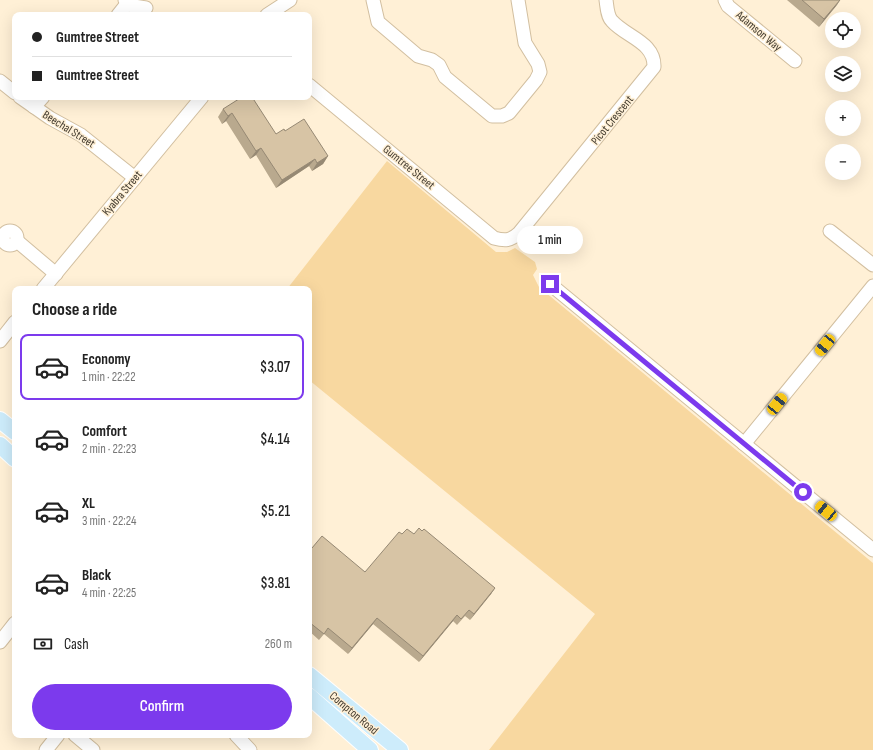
<!DOCTYPE html>
<html lang="en">
<head>
<meta charset="utf-8">
<style>
	body { margin:0; font-family:"Sofia Sans Condensed",sans-serif; background:#f2f2f2; color:#222; height:100vh; display:flex; flex-direction:column; font-size:15px; white-space:nowrap }
	* { box-sizing:border-box; margin:0 }
	p { font-size:13px; color:#767676 }
	.icon { flex:none; width:22px; height:22px; fill:none; stroke:currentColor; stroke-width:2; stroke-linecap:round; stroke-linejoin:round }
	.map { position:relative; flex:1; overflow:hidden }
	.panel { position:absolute; left:12px; top:286px; width:300px; height:452px; display:flex; flex-direction:column; background:#fff; border-radius:8px; box-shadow:0 4px 16px #0002 }
	.panel>* { flex:none }
	.banner { position:absolute; left:12px; top:12px; width:300px; height:88px; border-radius:8px; box-shadow:0 4px 16px #0002; display:grid; align-content:center; height:88px; padding:0 20px; background:#fff }
	.tools { position:absolute; left:825px; top:12px; display:grid; gap:8px }
	.tools a { display:grid; place-items:center; width:36px; height:36px; border-radius:50%; background:#fff; box-shadow:0 4px 16px #0002; font-size:20px }
	.end { position:absolute; width:18px; height:18px; margin:-9px; border:5px solid #7c3aed; background:#fff; box-shadow:0 0 0 2px #fff }
	.from { border-radius:50% }
	.bubble { position:absolute; height:28px; border-radius:14px; background:#fff; box-shadow:0 4px 16px #0002; font-size:13px; font-weight:600; line-height:28px; text-align:center }
	.car { position:absolute; width:12px; height:24px; margin:-12px -6px; border-radius:5px; box-shadow:0 0 3px 1px #0007; background:linear-gradient(#f5c518 24%,#345 0 40%,#f5c518 0 76%,#345 0 86%,#f5c518 0) }
	.banner b { display:flex; align-items:center; gap:14px; height:38px; font-size:15px }
	.banner b+b { border-top:1px solid #e0e0e0 }
	.banner i { width:10px; height:10px; background:#222 }
	ul { padding:0; list-style:none }
	li { display:flex; align-items:center; gap:12px; height:66px; margin:0 8px 6px; padding:0 12px; border:2px solid transparent; border-radius:8px }
	li div { flex:1 }
	li b { display:block; font-size:15px }
	li em { font-style:normal; font-weight:600 }
	li.on { border-color:#7c3aed }
	li>.icon { width:36px; height:36px; stroke-width:1.5 }
	h2 { padding:0 20px; font-size:18px; line-height:48px }
	.pay { display:flex; align-items:center; gap:10px; height:44px; padding:0 20px; font-size:15px }
	.pay p { margin-inline-start:auto }
	.button { display:flex; gap:8px; margin-top:auto; padding:8px 20px }
	.button a { flex:1; height:46px; border-radius:24px; background:#7c3aed; color:#fff; font-size:16px; font-weight:600; line-height:46px; text-align:center }
	.map>svg:first-child { display:block }
	.green { fill:#f8d8a0 }
	.lines { fill:none; stroke-linecap:round; stroke-linejoin:round }
	.minor-casing { stroke:#d2bfa0; stroke-width:15 }
	.major-casing { stroke:#fff; stroke-width:18 }
	.minor { stroke:#fff; stroke-width:13 }
	.major { stroke:#cdecfb; stroke-width:16 }
	.wall { fill:#b9a98e }
	.shaded-wall { fill:#968974 }
	.building { fill:#d7c4a5; stroke:#968974 }
	.route { stroke:#7c3aed; stroke-width:5 }
	.labels { text-anchor:middle; stroke-width:3; stroke-linejoin:round; paint-order:stroke }
	.street-label { font-size:12px; fill:#433b2f; stroke:#fff0d6 }
</style>
</head>
<body>
<div class="map">
<svg width="873" height="750" viewBox="0 0 873 750">
	<rect width="100%" height="100%" fill="#fff0d6"/>
	<path class="green" d="M387 161 496 252H507L515 248 535 262 537 269 533 275 539 287 873 563V750H489L595 614 309 380V289H287Z"/>
	<g class="lines">
		<g class="minor-casing">
			<g id="minor">
				<path d="M125 0 128 5 146 8"/>
				<path d="M373 0 378 22 418 56 432 60 439 65 445 77 492 116H502L509 113 536 80 540 72 538 64 525 43 518 0"/>
				<path d="M725 0 728 6 795 61"/>
				<path d="M118 15 130 0"/>
				<path d="M267 15 290 0"/>
				<path d="M0 81 15 93"/>
				<path d="M309 85 494 238C505 241 510 241 519 233L654 67C655 42 626 37 612 21 607 16 607 6 606 0"/>
				<path d="M20 97 50 118 81 135 135 178"/>
				<path d="M34 107 43 97"/>
				<circle cx="10" cy="238" r="7"/>
				<path d="M830 231 873 265"/>
				<path d="M17 241 56 274"/>
				<path d="M550 284 873 550"/>
				<path d="M43 289 202 97"/>
				<path d="M0 341 15 322"/>
				<path d="M744 444 873 286"/>
				<path d="M0 642 15 623"/>
				<path d="M75 735 93 750"/>
				<path d="M236 735 250 750"/>
				<path d="M46 750 58 735"/>
			</g>
		</g>
		<g class="major-casing">
			<g id="major">
				<path d="M0 420 15 432"/>
				<path d="M0 445 15 459"/>
				<path d="M309 675 400 750"/>
				<path d="M309 696 370 750"/>
			</g>
		</g>
		<use href="#minor" class="minor"/>
		<use href="#major" class="major"/>
	</g>
	<g class="wall">
		<path d="M787 0H840L819 27Z"/>
		<path d="M223 109 276 134 285 131 328 156 323 164 312 171 309 166 276 188 256 155 250 159 226 121 222 124 218 117Z"/>
		<path d="M402 534H414L495 588 491 594 470 620 465 616 457 625 453 621 419 662 373 624 348 654 324 634 319 640 309 631V545L312 548 365 572Z"/>
	</g>
	<g class="shaded-wall">
		<path d="M840 0 837 5 819 27 824 19Z"/>
		<path d="M232 113 226 121 222 124 228 116Z"/>
		<path d="M261 148 256 155 250 159 256 151Z"/>
		<path d="M328 156 323 164 312 171 317 163Z"/>
		<path d="M315 159 309 166 276 188 282 180Z"/>
		<path d="M495 588 491 594 470 620 474 614Z"/>
		<path d="M457 615 453 621 419 662 423 656Z"/>
		<path d="M377 618 373 624 348 654 352 648Z"/>
	</g>
	<g class="building">
		<path d="M802 0H840L824 19Z"/>
		<path d="M242 97H252L276 134 284 129 285 131 304 119 328 156 317 163 315 159 282 180 261 148 256 151 232 113 228 116 223 109Z"/>
		<path d="M419 528 422 531 424 529 495 588 474 614 469 610 461 619 457 615 423 656 377 618 352 648 328 628 324 634 309 622V545L312 548 322 536 365 572 399 532 402 534 407 529 414 534Z"/>
	</g>
	<g class="lines">
		<path class="route" d="M550 284 803 492"/>
	</g>
	<g class="labels">
		<g class="street-label">
			<text transform="translate(759 31) rotate(40)" y="4">Adamson Way</text>
			<text transform="translate(612 120) rotate(-51)" y="4">Picot Crescent</text>
			<text transform="translate(69 129) rotate(32)" y="4">Beechal Street</text>
			<text transform="translate(409 167) rotate(39)" y="4">Gumtree Street</text>
			<text transform="translate(122 193) rotate(-50)" y="4">Kyabra Street</text>
			<text transform="translate(354 713) rotate(40)" y="4">Compton Road</text>
		</g>
	</g>
</svg>
<div class="tools">
<a><svg class="icon" aria-label="locate" viewBox="0 0 24 24"><circle cx="12" cy="12" r="6"/><path d="M12 2v4M12 18v4M2 12h4M18 12h4"/></svg></a>
<a><svg class="icon" aria-label="layers" viewBox="0 0 24 24"><path d="M12 4l9 5-9 5-9-5zM3 14l9 5 9-5"/></svg></a>
<a>+</a>
<a>−</a>
</div>
<i class="end from" style="left:803px;top:492px"></i>
<i class="end" style="left:550px;top:284px"></i>
<div class="bubble" style="left:517px;top:226px;width:66px">1 min</div>
<i class="car" style="left:825px;top:345px;rotate:219deg"></i>
<i class="car" style="left:777px;top:404px;rotate:39deg"></i>
<i class="car" style="left:826px;top:511px;rotate:309deg"></i>
<div class="banner">
<b><i class="from"></i>Gumtree Street</b>
<b><i></i>Gumtree Street</b>
</div>
<section class="panel">
<h2>Choose a ride</h2>
<ul>
<li class="on"><svg class="icon" aria-label="car" viewBox="0 0 24 24"><path d="M5 17H2v-5l4-1 3-4h7l3 4 3 1v5h-3M9 17h6M6 11h13"/><circle cx="7" cy="17" r="2"/><circle cx="17" cy="17" r="2"/></svg><div><b>Economy</b><p>1 min · 22:22</p></div><em>$3.07</em></li>
<li><svg class="icon" aria-label="car" viewBox="0 0 24 24"><path d="M5 17H2v-5l4-1 3-4h7l3 4 3 1v5h-3M9 17h6M6 11h13"/><circle cx="7" cy="17" r="2"/><circle cx="17" cy="17" r="2"/></svg><div><b>Comfort</b><p>2 min · 22:23</p></div><em>$4.14</em></li>
<li><svg class="icon" aria-label="car" viewBox="0 0 24 24"><path d="M5 17H2v-5l4-1 3-4h7l3 4 3 1v5h-3M9 17h6M6 11h13"/><circle cx="7" cy="17" r="2"/><circle cx="17" cy="17" r="2"/></svg><div><b>XL</b><p>3 min · 22:24</p></div><em>$5.21</em></li>
<li><svg class="icon" aria-label="car" viewBox="0 0 24 24"><path d="M5 17H2v-5l4-1 3-4h7l3 4 3 1v5h-3M9 17h6M6 11h13"/><circle cx="7" cy="17" r="2"/><circle cx="17" cy="17" r="2"/></svg><div><b>Black</b><p>4 min · 22:25</p></div><em>$3.81</em></li>
</ul>
<div class="pay"><svg class="icon" aria-label="cash" viewBox="0 0 24 24"><path d="M3 7h18v10H3z"/><circle cx="12" cy="12" r="2"/></svg>Cash<p>260 m</p></div>
<div class="button"><a>Confirm</a></div>
</section>
</div>
</body>
</html>
